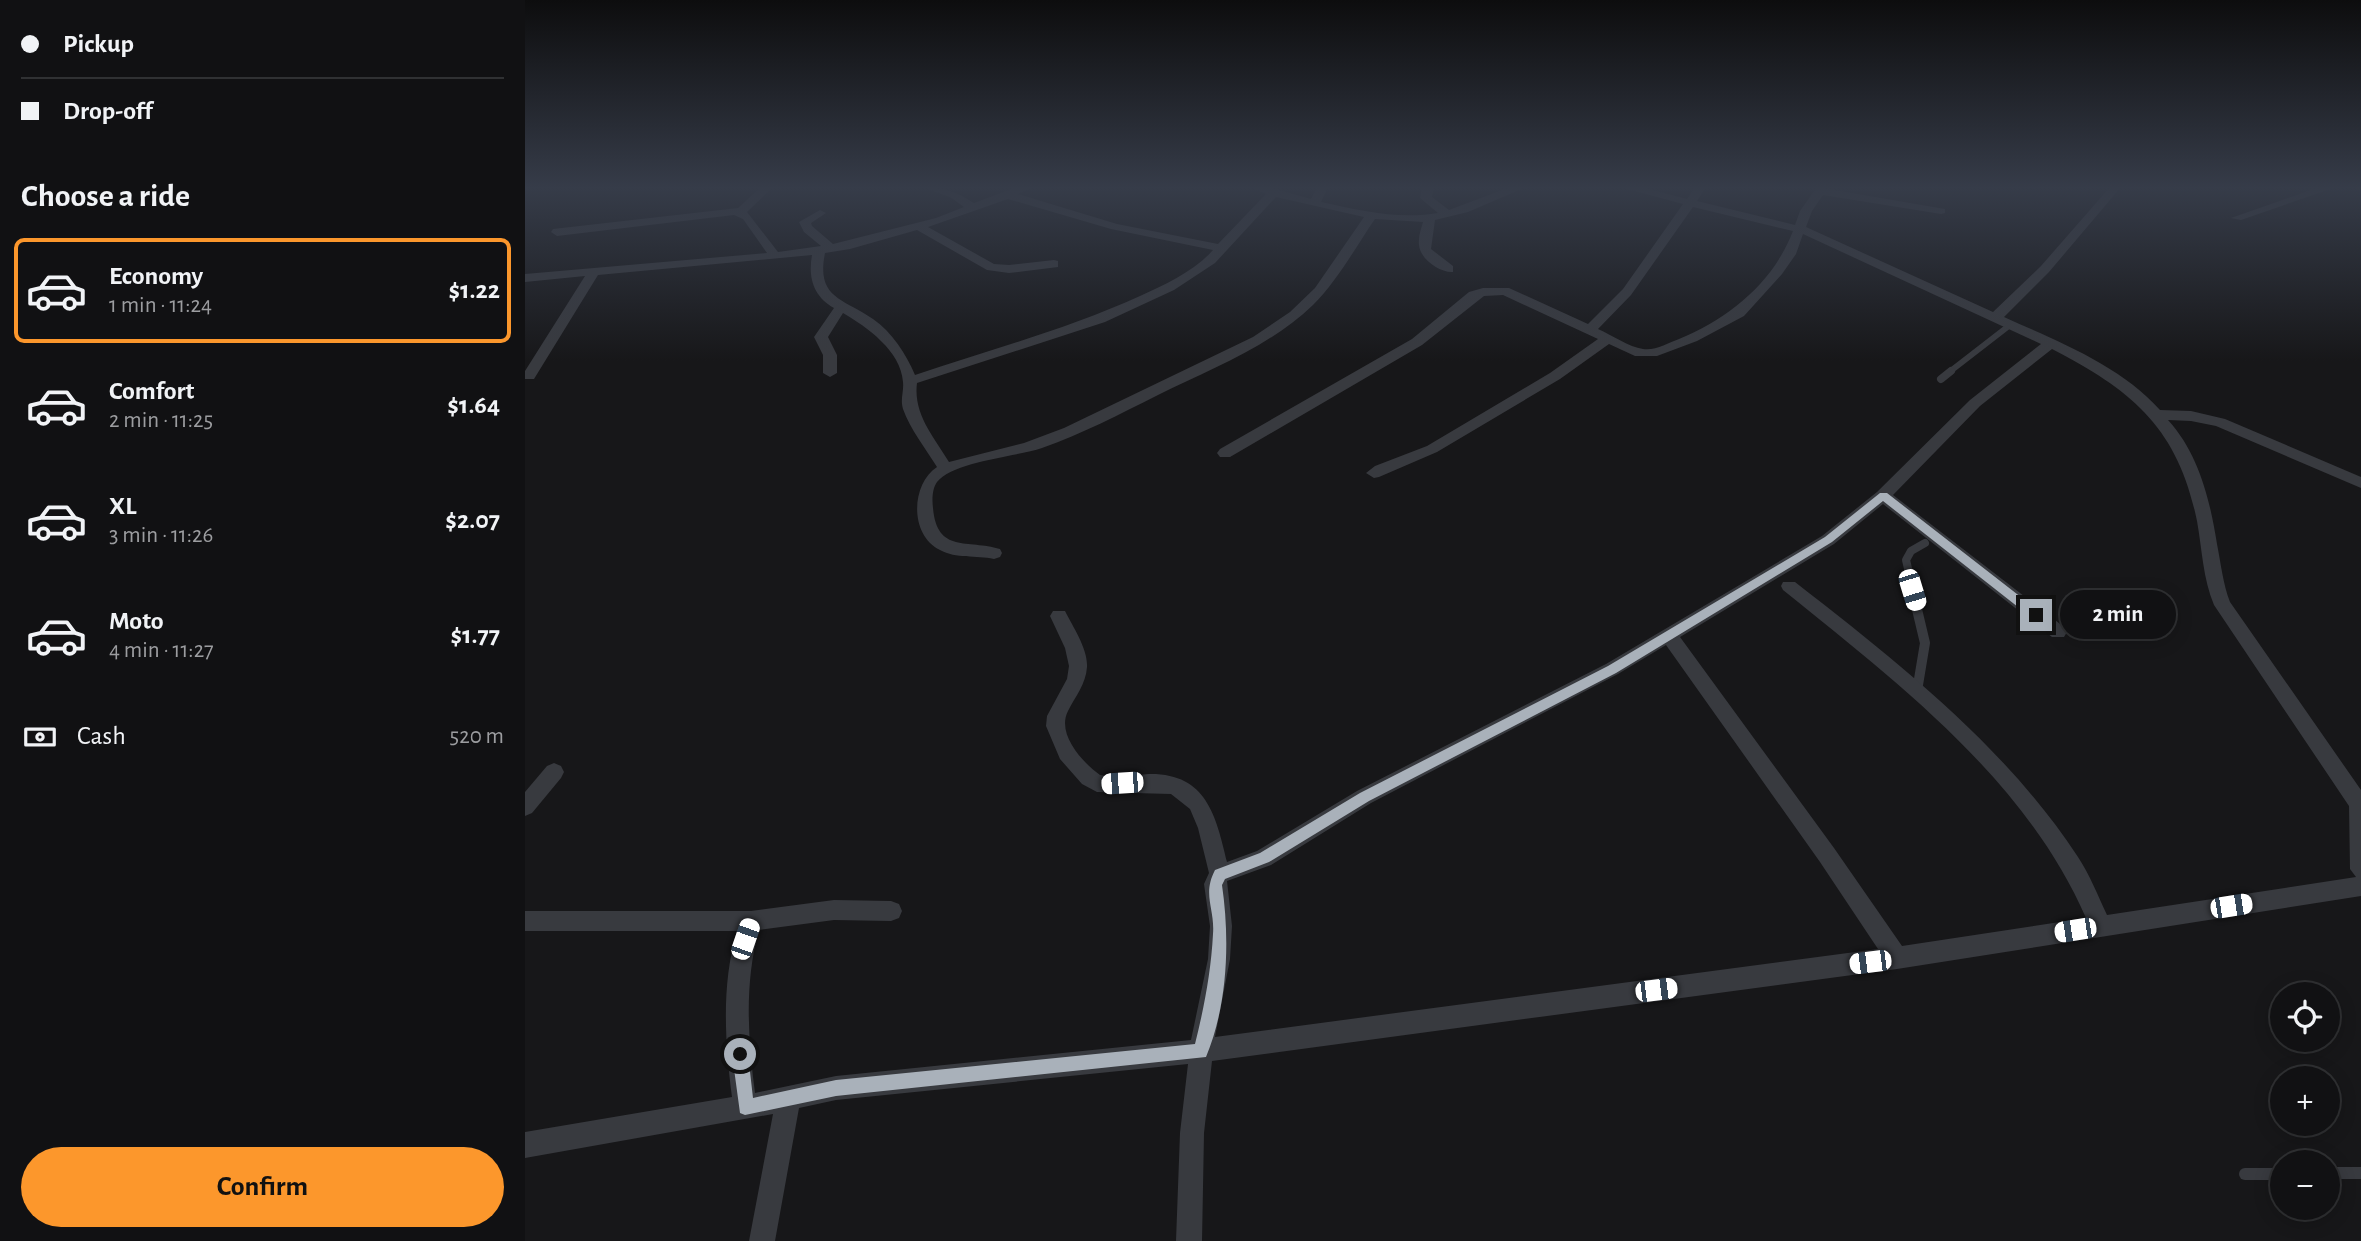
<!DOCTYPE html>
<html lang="en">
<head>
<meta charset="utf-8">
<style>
	body { margin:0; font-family:"Alegreya Sans",sans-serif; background:#1e1f21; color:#f1f3f6; height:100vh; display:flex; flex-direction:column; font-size:26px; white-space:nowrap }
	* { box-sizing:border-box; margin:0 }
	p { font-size:23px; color:#9c9da0 }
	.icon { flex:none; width:38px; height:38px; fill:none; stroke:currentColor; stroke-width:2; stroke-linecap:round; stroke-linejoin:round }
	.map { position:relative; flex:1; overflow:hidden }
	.details { display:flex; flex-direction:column; background:#111113; width:525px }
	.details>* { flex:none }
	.guide { display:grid; align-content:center; height:154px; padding:0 21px; background:#111113 }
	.tools { position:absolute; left:1745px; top:982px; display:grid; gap:14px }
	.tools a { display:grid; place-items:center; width:70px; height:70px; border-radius:50%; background:#111113; box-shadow:0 4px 18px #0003,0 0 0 2px #303133; font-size:35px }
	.end { position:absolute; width:32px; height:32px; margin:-16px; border:9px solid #a9b1ba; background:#111; box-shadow:0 0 0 4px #111 }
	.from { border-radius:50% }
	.bubble { position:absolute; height:49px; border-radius:24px; background:#111113; box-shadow:0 4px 18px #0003,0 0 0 2px #303133; font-size:23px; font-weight:600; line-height:49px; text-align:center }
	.car { position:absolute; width:21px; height:42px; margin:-21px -10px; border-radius:9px; box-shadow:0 0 5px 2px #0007; background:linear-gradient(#fff 24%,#345 0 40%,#fff 0 76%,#345 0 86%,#fff 0) }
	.guide b { display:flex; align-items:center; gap:24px; height:66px; font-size:26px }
	.guide b+b { border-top:2px solid #303133 }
	.guide i { width:18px; height:18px; background:#f1f3f6 }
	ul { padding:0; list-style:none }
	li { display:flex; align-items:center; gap:21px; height:105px; margin:0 14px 10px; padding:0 7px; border:4px solid transparent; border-radius:10px }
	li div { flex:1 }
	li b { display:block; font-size:26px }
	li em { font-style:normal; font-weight:600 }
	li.active { border-color:#fc972c }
	li>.icon { width:63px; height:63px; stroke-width:1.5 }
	h2 { padding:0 21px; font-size:32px; line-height:84px }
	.pay { display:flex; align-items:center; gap:18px; height:77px; padding:0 21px; font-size:26px }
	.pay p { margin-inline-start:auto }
	.cta { display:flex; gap:14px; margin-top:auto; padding:14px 21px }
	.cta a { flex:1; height:80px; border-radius:42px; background:#fc972c; color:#111; font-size:28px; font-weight:600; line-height:80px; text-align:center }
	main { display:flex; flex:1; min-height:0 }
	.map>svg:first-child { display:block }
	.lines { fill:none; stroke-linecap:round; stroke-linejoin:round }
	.lane-far3 { stroke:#383a3f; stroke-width:6 }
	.lane-far2 { stroke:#383a3f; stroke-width:8 }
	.lane-far1 { stroke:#383a3f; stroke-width:10 }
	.lane { stroke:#383a3f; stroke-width:12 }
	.street { fill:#383a3f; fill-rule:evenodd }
	.route { fill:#a9b1ba }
</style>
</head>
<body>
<main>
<section class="details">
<div class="guide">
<b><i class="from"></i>Pickup</b>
<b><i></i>Drop-off</b>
</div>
<h2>Choose a ride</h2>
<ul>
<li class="active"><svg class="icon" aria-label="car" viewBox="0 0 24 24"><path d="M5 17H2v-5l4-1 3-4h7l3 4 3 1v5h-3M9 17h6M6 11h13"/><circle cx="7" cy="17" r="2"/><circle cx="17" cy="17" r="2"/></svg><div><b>Economy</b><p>1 min · 11:24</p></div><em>$1.22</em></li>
<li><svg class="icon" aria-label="car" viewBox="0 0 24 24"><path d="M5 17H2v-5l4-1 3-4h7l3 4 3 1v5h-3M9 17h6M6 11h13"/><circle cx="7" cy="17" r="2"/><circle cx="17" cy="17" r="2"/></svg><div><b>Comfort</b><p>2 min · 11:25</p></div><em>$1.64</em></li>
<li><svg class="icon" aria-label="car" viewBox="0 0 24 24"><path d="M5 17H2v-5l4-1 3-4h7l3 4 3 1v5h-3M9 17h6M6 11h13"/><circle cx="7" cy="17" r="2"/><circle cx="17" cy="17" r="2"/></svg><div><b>XL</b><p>3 min · 11:26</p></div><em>$2.07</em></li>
<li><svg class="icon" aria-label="car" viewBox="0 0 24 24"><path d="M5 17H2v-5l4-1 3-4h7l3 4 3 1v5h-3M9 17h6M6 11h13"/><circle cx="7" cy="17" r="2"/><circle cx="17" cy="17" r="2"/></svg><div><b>Moto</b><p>4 min · 11:27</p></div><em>$1.77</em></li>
</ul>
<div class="pay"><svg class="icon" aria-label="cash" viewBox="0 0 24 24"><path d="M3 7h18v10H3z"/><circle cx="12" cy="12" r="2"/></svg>Cash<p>520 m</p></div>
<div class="cta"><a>Confirm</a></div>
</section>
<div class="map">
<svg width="1836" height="1241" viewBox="0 0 1836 1241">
	<rect width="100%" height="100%" fill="#171719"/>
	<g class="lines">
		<path class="lane-far3" d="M1423 373 1485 325"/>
		<g class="lane-far2">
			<path d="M1416 379 1426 371"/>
			<path d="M1391 603 1381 560 1386 551 1400 543"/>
		</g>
		<path class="lane-far1" d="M1390 601 1400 643 1392 691"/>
		<g class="lane">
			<path d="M1802 1173H1836"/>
			<path d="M1720 1174H1757"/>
		</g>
		<g class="street">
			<path d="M236 187H248L222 212 253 252 296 246 279 232 274 222 295 210 301 213 286 223 287 226 308 244 411 218 439 207 425 197 397 187C418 187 432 192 449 203L492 187H508L493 194 592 224 693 244 741 194 725 187H743L786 199 792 187H803L796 202C834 210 874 220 913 213L895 198 897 187H909L907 197 924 210 985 187H1001L943 212 910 220 906 249 928 266V272C915 273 895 259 894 245 893 237 896 229 898 222L850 219C830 248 813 280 788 305 744 347 686 369 633 395 595 414 557 434 517 448 491 457 429 461 412 482 407 489 407 500 408 508 412 554 443 539 475 549L477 553 475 557 469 559C451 555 431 559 415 550 384 535 386 484 412 467 401 449 385 429 378 409 375 399 379 392 378 382 376 351 342 327 318 313L303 337 312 355V373L305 377 298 373V355L289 337 309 308C288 296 283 277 287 255L73 275 9 379H0V371L60 276 0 282V274L242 253 218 219 209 215 32 236 26 232 28 229 213 208ZM751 197 839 217 790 288 765 312 728 337 539 428 499 443 424 462C409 437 388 414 392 383L580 322 649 290 690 263ZM483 199 586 229 688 250C670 271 639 285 615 296 542 329 465 350 390 375 381 354 367 332 348 319 317 298 291 298 300 253L325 249 392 230 462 270 484 273 533 267V261L529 260 484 265 469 264 403 227Z"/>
			<path d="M1095 187H1116L1162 199 1170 187H1181L1172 201 1270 225 1275 211 1292 187 1420 209V213L1416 214 1298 195 1287 211 1281 227 1468 312 1516 266 1585 187H1596L1524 272 1479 317C1532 341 1595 365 1635 410L1666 411 1700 419 1836 477V488L1691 426 1666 421 1643 420C1674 454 1685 500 1692 544 1696 564 1698 584 1705 602L1836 790V896L1372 969 687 1061 679 1133 677 1241H651L655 1133 663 1064 311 1100 274 1108 250 1241H224L248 1114 0 1158V1132L207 1097C200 1043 196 985 212 931H0V911H226L309 900 366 901 374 904 377 911 374 918 366 921 309 920 234 930C219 983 223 1039 230 1093L311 1076 666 1040 683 959 685 926 679 884 684 873 673 828 665 809 646 794 572 792 557 784 535 759 521 726 522 716 542 679 544 666 540 648 525 616 528 611H540C548 627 563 649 562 667 561 684 550 697 543 711 531 734 558 763 575 775 591 778 607 775 624 774 681 773 691 815 702 862L732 851 832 791 1081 664 1297 536 1352 492 1445 400 1516 344 1278 234 1271 254 1257 274 1219 316 1172 341 1132 356H1110L1084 344 1035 379 912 452 854 477 849 478 841 473 850 466 902 446 1025 373 1073 339 978 295 959 296 897 345 705 457H695L692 453 695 449 887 339 944 292 958 288H984L1063 324 1098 289 1158 204ZM1168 207 1268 231C1248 283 1204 318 1154 339 1143 343 1130 351 1118 349 1104 347 1087 335 1073 329L1106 295ZM1527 349C1608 391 1653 428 1672 521 1677 549 1678 579 1689 605L1824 806 1825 869 1831 877 1582 915C1573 896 1565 875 1553 857 1480 746 1374 663 1270 582H1258L1256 586 1258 590C1372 682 1501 780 1561 918L1377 946 1309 848 1155 637 1309 544 1358 504 1527 637H1539L1542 632 1539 627 1368 495 1455 406ZM1141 645 1295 862 1353 949 690 1037 705 959 707 926 702 881 746 865 846 803 1093 674Z"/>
			<path d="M1794 187H1811L1716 220 1706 218Z"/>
			<path d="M1830 187H1836V191Z"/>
			<path d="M29 763 36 766 39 772 36 778 7 813 0 816V792L22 766Z"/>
		</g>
	</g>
	<linearGradient id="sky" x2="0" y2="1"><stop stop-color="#0d0d0e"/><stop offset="0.52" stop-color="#363c49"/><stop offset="1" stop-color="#363c49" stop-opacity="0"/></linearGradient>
	<rect width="1836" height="361" fill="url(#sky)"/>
	<path class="route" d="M1355 493H1362L1515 612V618H1507L1358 501 1307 542 1091 673 844 801 744 862 700 879 697 885C705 940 703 1004 681 1057L311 1096 220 1115 215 1113 207 1054 210 1048 215 1046 221 1048 223 1054 228 1098 311 1080 670 1044C679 1008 686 972 688 934 690 908 677 895 690 870L735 853 835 793 1083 666 1300 537Z"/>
</svg>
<div class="tools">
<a><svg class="icon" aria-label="locate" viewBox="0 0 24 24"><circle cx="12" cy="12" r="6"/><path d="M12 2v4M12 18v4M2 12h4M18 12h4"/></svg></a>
<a>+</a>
<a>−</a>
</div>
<i class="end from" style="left:215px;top:1054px"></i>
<i class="end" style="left:1511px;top:615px"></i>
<div class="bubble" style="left:1535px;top:590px;width:116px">2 min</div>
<i class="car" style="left:1387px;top:590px;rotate:163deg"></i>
<i class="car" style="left:597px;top:783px;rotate:266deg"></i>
<i class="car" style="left:1706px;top:906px;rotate:81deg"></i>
<i class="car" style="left:1550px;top:930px;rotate:261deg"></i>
<i class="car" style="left:220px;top:939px;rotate:19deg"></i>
<i class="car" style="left:1345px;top:962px;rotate:263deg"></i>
<i class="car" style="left:1131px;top:990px;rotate:83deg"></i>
</div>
</main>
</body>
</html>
